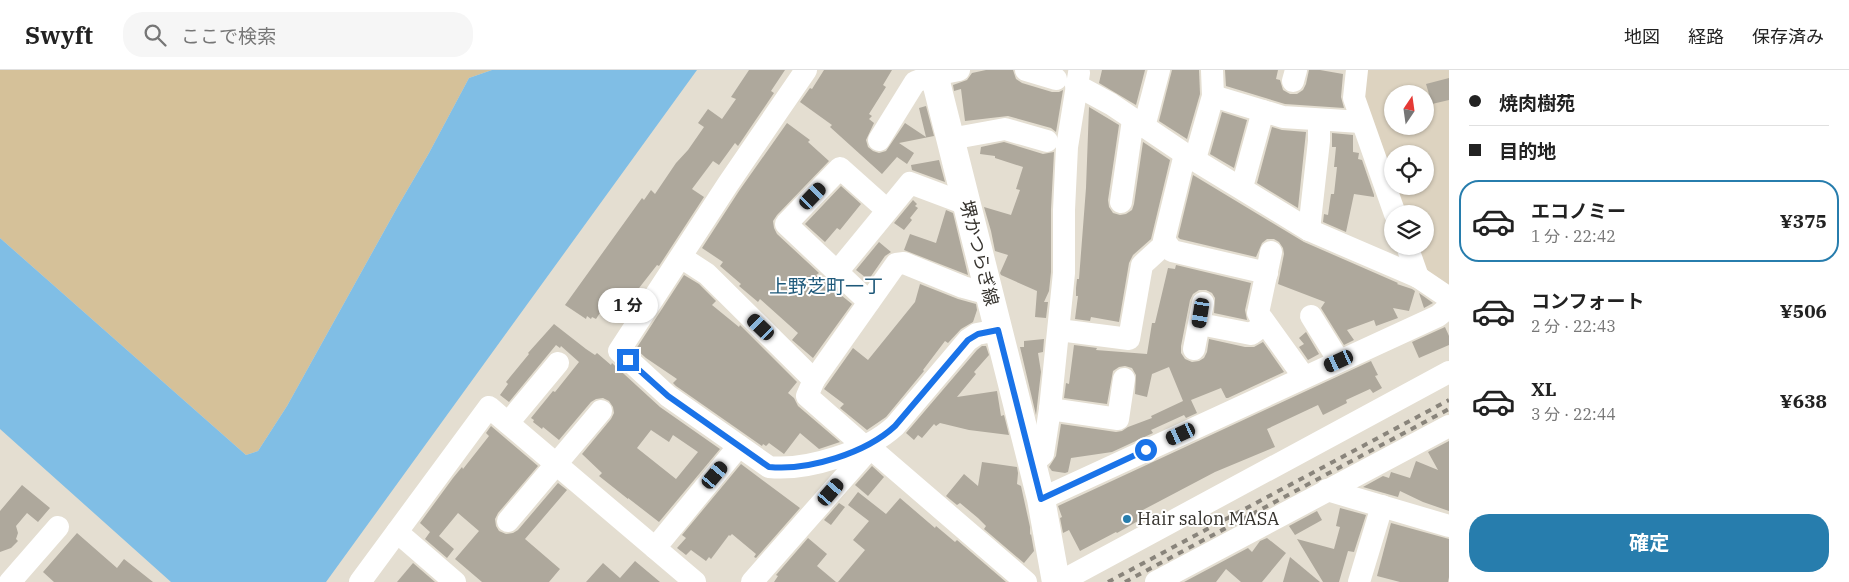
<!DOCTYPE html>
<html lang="ja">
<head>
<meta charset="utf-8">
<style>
	body { margin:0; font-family:"IBM Plex Serif","Noto Sans JP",serif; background:#f6f6f6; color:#222; height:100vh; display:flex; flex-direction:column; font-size:19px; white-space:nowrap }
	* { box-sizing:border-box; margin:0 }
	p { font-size:16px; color:#767676 }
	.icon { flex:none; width:28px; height:28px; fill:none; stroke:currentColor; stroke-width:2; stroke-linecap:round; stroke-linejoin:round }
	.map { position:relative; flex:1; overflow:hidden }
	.details { display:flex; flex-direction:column; background:#fff; width:400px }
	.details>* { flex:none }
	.hud { display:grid; align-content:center; height:110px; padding:0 20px; background:#fff }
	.needle { width:32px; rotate:13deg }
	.tools { position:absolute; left:1384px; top:15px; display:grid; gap:10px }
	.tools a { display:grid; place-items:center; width:50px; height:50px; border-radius:50%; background:#fff; box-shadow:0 1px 4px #0004; font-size:25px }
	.end { position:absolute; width:22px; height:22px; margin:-11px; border:6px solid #1a73e8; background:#fff; box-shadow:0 0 0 2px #fff }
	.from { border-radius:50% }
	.bubble { position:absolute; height:35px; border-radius:18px; background:#fff; box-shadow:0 1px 4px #0004; font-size:16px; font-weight:700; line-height:35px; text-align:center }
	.car { position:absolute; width:15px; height:30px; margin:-15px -8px; border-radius:6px; box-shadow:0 0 4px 1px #0007; background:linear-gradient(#222 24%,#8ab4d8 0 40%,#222 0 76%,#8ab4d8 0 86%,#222 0) }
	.hud b { display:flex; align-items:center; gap:18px; height:48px; font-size:19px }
	.hud b+b { border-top:1px solid #e0e0e0 }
	.hud i { width:12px; height:12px; background:#222 }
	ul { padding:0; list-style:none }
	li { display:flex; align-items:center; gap:15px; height:82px; margin:0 10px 8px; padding:0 10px; border:2px solid transparent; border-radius:20px }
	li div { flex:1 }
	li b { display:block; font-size:19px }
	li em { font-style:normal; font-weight:700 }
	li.current { border-color:#277dad }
	li>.icon { width:45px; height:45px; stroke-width:1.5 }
	.cta { display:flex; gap:10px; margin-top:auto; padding:10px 20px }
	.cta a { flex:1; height:58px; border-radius:20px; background:#277dad; color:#fff; font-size:20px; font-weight:700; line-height:58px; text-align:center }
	header { display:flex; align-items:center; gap:30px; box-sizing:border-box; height:70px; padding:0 25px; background:#fff; border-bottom:1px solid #e0e0e0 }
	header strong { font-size:24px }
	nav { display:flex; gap:28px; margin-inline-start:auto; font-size:18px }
	.search { width:350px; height:45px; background:#f6f6f6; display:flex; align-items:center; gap:12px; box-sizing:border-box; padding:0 18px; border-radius:20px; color:#767676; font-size:19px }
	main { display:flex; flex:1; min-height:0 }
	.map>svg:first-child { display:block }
	.built { fill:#ddd3c0; fill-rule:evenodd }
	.green { fill:#d5c199 }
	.water { fill:#80bee5 }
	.building { fill:#aea89c; fill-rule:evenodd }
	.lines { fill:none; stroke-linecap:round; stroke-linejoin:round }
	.minor { stroke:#fff; stroke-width:22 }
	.major { stroke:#fff; stroke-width:28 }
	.rail { stroke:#89847b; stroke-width:4; stroke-dasharray:6 6; stroke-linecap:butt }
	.route { stroke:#1a73e8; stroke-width:6 }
	.poi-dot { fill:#277dad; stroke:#fff; stroke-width:2 }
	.labels { text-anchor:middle; stroke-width:4; stroke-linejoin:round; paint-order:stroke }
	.street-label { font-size:18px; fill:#36332e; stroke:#fff }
	.poi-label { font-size:18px; fill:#36332e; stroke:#fff; text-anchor:start }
	.neighbourhood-label { font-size:19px; fill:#1f597a; stroke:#fff }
</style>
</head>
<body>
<header>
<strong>Swyft</strong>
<div class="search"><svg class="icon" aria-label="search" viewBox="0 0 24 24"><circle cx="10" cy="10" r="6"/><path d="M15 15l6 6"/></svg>ここで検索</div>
<nav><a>地図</a><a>経路</a><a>保存済み</a></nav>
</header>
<main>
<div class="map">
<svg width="1449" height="512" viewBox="0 0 1449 512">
	<rect width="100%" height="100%" fill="#e4ded1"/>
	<path class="built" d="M1365 0H1449V221L1433 209 1411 176H1425V144H1400L1362 34ZM1392 24H1425V56H1392ZM1392 84H1425V116H1392Z"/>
	<path class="green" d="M0 0H492L469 8 429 83 398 136 287 336 258 381 246 385 0 168Z"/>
	<path class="water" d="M492 0H697L326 512H171L0 359V168L246 385 258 381 287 336 398 136 429 83 469 8Z"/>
	<g class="building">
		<path d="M749 0H785L771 21 774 23 738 76 735 73 719 95 713 91 692 119 704 127 659 196 657 195 625 236 611 226 596 249 592 247 591 249 587 246 586 249 565 235 642 128 644 130 651 120 655 124 676 93 688 80 704 57 698 53 708 39 722 49 736 29 731 27Z"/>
		<path d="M824 0H892L883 15 886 17 869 44 872 46 869 49 874 53 866 70 868 77 873 81 879 83 886 81 905 53 926 67 919 38 926 36 934 66 899 73 914 83 907 94 897 87 882 104 830 57 832 55 800 32 810 18 812 19Z"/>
		<path d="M986 0H1013L1016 9 1022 13 1052 22H1059L1063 20 1056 62 1051 58 1008 46 965 51 961 19 954 21 953 15 967 10 972 3Z"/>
		<path d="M1102 0H1145L1136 35 1099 13Z"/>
		<path d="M1172 0H1199L1200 24 1187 69 1159 51Z"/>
		<path d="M1225 0H1278L1276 9 1280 10 1283 20 1290 24H1297L1303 20 1306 14 1309 0H1320L1343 4 1341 27 1344 38 1285 34 1226 16Z"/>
		<path d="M1449 8V30L1432 34 1426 14Z"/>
		<path d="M1089 37 1119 55 1108 130 1109 137 1113 143 1120 145 1126 144 1132 140 1134 134 1143 72 1170 90 1151 169 1133 185 1129 193 1119 252 1091 247 1090 251 1075 249 1078 226H1076V218L1077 209H1079L1086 118Z"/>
		<path d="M1222 42 1247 50 1234 98 1210 84Z"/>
		<path d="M787 53 810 70 808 72 829 91 777 145 773 151 774 158 777 164 819 203 816 205 852 234 813 288 792 270 798 263 760 229 758 232 739 216 741 214 720 196 723 192 702 178 739 121Z"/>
		<path d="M1272 57 1282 60 1306 62 1298 138 1257 113Z"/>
		<path d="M1332 63 1353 65V82L1359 83 1358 89 1362 90 1374 125V127L1354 124 1346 162 1323 152 1324 144 1328 145 1331 124H1334L1337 97H1334L1336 77H1332Z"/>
		<path d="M1004 72 1043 84 1054 82 1051 139V202L1049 221 1044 232H1048L1046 248 1035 247 1037 221 1001 205 1000 203 1008 185 995 181 991 161 984 137 1011 145 1020 120 1016 119 1023 97 995 88V86L980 84 981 77Z"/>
		<path d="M939 90 945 112 912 100 911 95Z"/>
		<path d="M1193 105 1304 172 1398 213 1397 214 1412 219 1415 221 1409 241 1393 238 1398 248 1376 256 1374 250 1347 260 1354 270 1344 275 1321 238 1325 232 1278 214 1284 184 1283 178 1279 172 1274 169H1267L1262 173 1256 187 1180 169 1178 167Z"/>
		<path d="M841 116 861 134 840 160 837 158 825 172 805 154Z"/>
		<path d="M913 130 917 134 915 136 918 138 910 148 912 150 904 160 894 153Z"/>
		<path d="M946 140 953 143 968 205 904 180 910 164 936 173Z"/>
		<path d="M879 172 891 182 885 186 867 212 864 209 865 207 856 200Z"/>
		<path d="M1176 195 1251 213 1245 240 1247 250 1214 243 1215 228 1212 223 1206 220H1199L1193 224 1190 230 1181 276V283L1185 289 1192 292 1199 291 1204 288 1207 282 1209 269 1245 277H1254L1263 272 1284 302 1228 328H1226L1221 318 1191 330 1197 343 1186 348 1184 345 1151 360 1153 363 1112 382 1071 388 1068 402 1065 403 1052 401 1049 397 1056 386 1061 354 1116 362 1122 361 1128 357 1152 348 1151 346 1183 331 1169 297 1152 304 1147 327 1135 324 1136 305 1132 298 1125 296 1119 297 1113 301 1107 334 1064 328 1066 313 1069 314 1074 275 1097 278 1096 280 1147 284 1152 253H1155L1168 198 1175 199Z"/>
		<path d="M684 205 699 214 716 231 712 235 739 257 740 255 797 312 788 323 794 328 798 336 840 372 819 379 800 363 784 384 769 373 766 376 763 374 762 376 676 316 673 313 677 309 646 288 636 279Z"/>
		<path d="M920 214 958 229 976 234 977 240 973 252 961 259 948 273 945 271 923 300 924 301 886 347 867 360 840 338 844 334 824 319 853 278 868 290 915 232Z"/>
		<path d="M1419 223 1433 233 1424 238Z"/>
		<path d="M554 254 586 279 595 285 597 283 611 295 612 293 660 337 720 379 659 452 628 428V429L599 406 602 403 582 384 611 349 614 343 613 337 609 331 603 328 596 329 591 332 559 370 543 357 542 359 533 352 534 350 531 348 553 321 555 322 579 292 561 276 560 278 556 275 509 332 500 325 508 314 506 312 529 284 528 283ZM651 360 669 372 673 365 698 382 676 409 637 378Z"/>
		<path d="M1445 257 1449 266V275L1419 288 1412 272Z"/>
		<path d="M1306 262 1319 284 1308 290 1299 277 1304 274 1299 268Z"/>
		<path d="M1044 269 1043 282 1038 283 1041 302 1036 345 1020 277H1024V271Z"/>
		<path d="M982 276H986L989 285 974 302 976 304 957 327 997 321 1001 346 1004 345 1009 365 969 360 940 353 936 356 934 354 922 368 918 365 914 370 906 363 977 280Z"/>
		<path d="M1371 291 1378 305 1375 306 1382 318 1373 323 1370 319 1346 330 1347 333 1323 345 1318 335 1267 359 1275 377 1215 402 1141 441 1145 447 1117 463 1116 462 1080 481 1069 460 1063 463 1060 448 1062 447 1058 436Z"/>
		<path d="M491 356 538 396 498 443 495 449 496 456 499 461 506 464 513 463 518 460 558 413 567 420 525 469 560 499 549 512H482L455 489 479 461 458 443 439 466 454 479 447 488 425 469 430 462 420 453 453 408 462 397 463 399 489 366 486 363Z"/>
		<path d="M1449 371V441L1423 432 1400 421 1398 427 1363 417 1383 406 1389 408 1391 402 1410 408 1416 391 1438 400 1428 382Z"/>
		<path d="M982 392 1017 397 1018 403 1017 414 1021 416 1030 457V465L1031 464 1034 481 1024 493 984 459 986 456 978 448 960 433 957 435 946 426 964 404 978 416Z"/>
		<path d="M741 394 800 438 756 488 754 487 756 484 732 464 730 466 729 465 711 489 709 487 706 491 691 480 686 485 677 478 686 468 682 465Z"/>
		<path d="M872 396 884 407 868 426 855 415Z"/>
		<path d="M22 415 50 438 38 452 27 443 16 456 18 463 16 469 18 471 11 478 0 482V441Z"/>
		<path d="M858 422 886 444 900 428 935 458 936 456 955 472 957 470 1006 512H838L865 480 853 470 869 451 848 435Z"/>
		<path d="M839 433 845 437 831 455 824 450Z"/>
		<path d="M1340 438 1366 445 1354 482 1348 481 1339 512H1323L1297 469 1334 479 1340 457 1336 456Z"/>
		<path d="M1317 441 1322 450 1295 465 1289 456Z"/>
		<path d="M1391 453 1449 469V507L1448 512H1400L1377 506Z"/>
		<path d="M77 463 117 498 124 489 153 512H54L43 502Z"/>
		<path d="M808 468 827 484 817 496 836 512H774L778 506 776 505Z"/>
		<path d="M1267 468 1286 483 1262 512H1241L1226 499 1216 512H1184L1248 478 1252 482 1260 471Z"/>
		<path d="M1290 487 1320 512H1283Z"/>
		<path d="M635 491 660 512H586L603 493 620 508Z"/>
		<path d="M413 493 435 512H397Z"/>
	</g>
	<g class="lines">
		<g class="minor">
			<path d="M806 0 728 114 619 281 668 326 769 397C807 401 867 382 895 356L968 270 977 264 998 260"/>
			<path d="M1026 0 1056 9"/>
			<path d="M1357 0 1354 28 1395 144"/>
			<path d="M1293 11 1296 0"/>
			<path d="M1076 15 1111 34 1185 84 1309 160 1418 207 1449 228"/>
			<path d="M1213 26 1283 47 1361 52"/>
			<path d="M1144 57 1159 0"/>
			<path d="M950 69 1005 59 1047 71"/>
			<path d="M879 70 915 12 934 5 959 0"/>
			<path d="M1185 84 1164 170 1172 181 1267 203"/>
			<path d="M1195 89 1213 26 1212 0"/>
			<path d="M1242 117 1263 41"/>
			<path d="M1121 132 1133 50"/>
			<path d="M1309 160 1319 71V50"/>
			<path d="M1407 176 1418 207"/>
			<path d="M1271 182 1258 243 1304 307"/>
			<path d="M681 187 707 204 814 310 807 326 864 376"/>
			<path d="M837 202 910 113 966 134"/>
			<path d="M869 232 786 154 840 98 887 140"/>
			<path d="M1311 246 1339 291"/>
			<path d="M1200 254 1251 264 1265 254"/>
			<path d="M1059 260 1129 269 1142 195 1166 173"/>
			<path d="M1194 279 1203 233"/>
			<path d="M814 310 896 194 904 193 963 217 989 224"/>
			<path d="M1050 339 1118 349 1124 309"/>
			<path d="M508 353 558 293"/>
			<path d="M867 375 1026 512"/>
			<path d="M1032 394 1043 384 1050 339 1064 203V140L1067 77 1079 3"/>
			<path d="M1327 420 1449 456"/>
			<path d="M1041 429 1438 246 1449 237"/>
			<path d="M508 451 601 341"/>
			<path d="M397 462 455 512"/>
			<path d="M655 478 739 376"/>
			<path d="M10 512 58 457"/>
			<path d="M360 512 489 337 695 512"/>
			<path d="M752 512 871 377"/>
			<path d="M1060 512 1449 302"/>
			<path d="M1156 512 1449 356"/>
			<path d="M1359 512 1382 436"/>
		</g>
		<path class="major" d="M933 0 1041 429 1056 512"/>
		<g class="rail">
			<path d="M1108 512 1449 330"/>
			<path d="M1125 512 1449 339"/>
		</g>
	</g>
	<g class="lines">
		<path class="route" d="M628 290 668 326 769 397C808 401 866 383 895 356L968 270 978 264 998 260 1041 429 1146 380"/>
	</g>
	<circle class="poi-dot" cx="1127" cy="449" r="5"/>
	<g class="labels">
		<g class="street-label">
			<text transform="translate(979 183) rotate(76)" y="6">堺かつらぎ線</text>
		</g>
		<g class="poi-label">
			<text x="1137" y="455">Hair salon MASA</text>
		</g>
		<g class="neighbourhood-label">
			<text x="826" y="223">上野芝町一丁</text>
		</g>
	</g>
</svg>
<div class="tools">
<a><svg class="needle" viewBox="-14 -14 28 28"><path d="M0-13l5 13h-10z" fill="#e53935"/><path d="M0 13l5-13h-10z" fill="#767676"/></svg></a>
<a><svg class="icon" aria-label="locate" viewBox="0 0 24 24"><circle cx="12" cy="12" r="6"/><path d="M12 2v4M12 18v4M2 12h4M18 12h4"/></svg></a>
<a><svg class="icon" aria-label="layers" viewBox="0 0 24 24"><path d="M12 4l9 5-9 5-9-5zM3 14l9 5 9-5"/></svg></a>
</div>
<i class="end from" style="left:1146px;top:380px"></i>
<i class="end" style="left:628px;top:290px"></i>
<div class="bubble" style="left:598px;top:218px;width:60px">1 分</div>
<i class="car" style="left:813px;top:126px;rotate:44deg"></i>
<i class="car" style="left:1201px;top:243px;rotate:189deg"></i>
<i class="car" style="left:761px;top:257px;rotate:314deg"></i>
<i class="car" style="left:1339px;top:291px;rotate:245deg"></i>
<i class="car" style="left:1181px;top:364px;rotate:245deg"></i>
<i class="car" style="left:715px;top:405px;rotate:40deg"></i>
<i class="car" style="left:831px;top:422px;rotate:41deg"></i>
</div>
<section class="details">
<div class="hud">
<b><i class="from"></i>焼肉樹苑</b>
<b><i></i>目的地</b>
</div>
<ul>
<li class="current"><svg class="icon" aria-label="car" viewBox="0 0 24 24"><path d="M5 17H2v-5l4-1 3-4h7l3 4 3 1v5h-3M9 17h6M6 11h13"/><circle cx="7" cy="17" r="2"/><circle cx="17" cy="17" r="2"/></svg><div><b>エコノミー</b><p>1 分 · 22:42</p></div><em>¥375</em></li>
<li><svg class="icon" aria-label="car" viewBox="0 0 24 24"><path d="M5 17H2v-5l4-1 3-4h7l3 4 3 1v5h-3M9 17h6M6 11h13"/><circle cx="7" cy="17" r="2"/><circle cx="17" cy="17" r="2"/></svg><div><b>コンフォート</b><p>2 分 · 22:43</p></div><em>¥506</em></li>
<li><svg class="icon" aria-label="car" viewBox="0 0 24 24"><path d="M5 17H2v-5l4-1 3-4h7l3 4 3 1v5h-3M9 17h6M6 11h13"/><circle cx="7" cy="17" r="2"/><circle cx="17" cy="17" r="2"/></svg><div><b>XL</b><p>3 分 · 22:44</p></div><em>¥638</em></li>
</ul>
<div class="cta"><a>確定</a></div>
</section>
</main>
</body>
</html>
